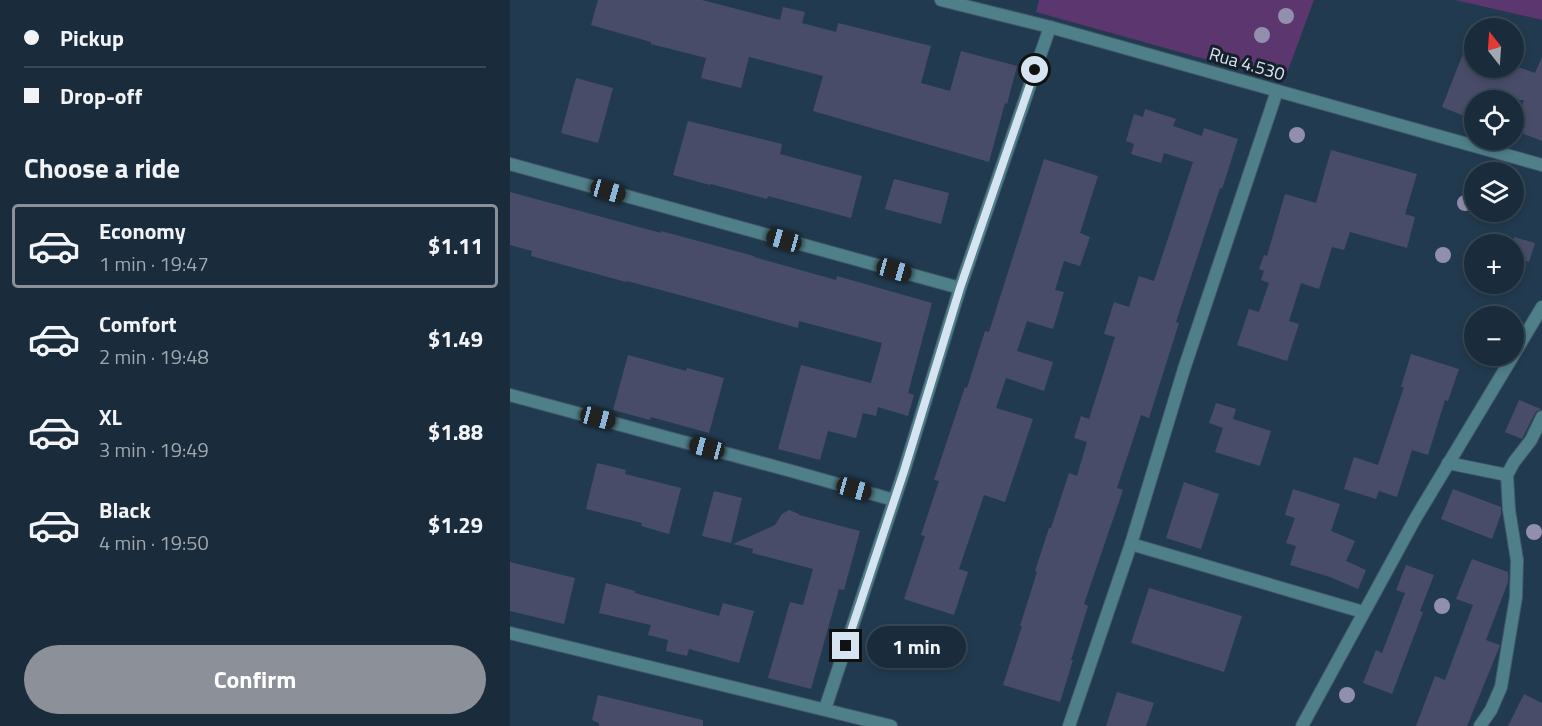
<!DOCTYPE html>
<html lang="en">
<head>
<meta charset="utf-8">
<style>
	body { margin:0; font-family:"Titillium Web",sans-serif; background:#233442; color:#f1f3f6; height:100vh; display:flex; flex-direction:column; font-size:22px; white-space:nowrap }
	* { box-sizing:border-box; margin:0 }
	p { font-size:20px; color:#9fa7af }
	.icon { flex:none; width:33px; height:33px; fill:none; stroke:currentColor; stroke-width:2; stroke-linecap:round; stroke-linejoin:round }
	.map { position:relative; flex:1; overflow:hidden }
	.sheet { display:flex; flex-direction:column; background:#1a2c3b; width:510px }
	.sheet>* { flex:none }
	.top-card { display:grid; align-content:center; height:132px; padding:0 24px; background:#1a2c3b }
	.needle { width:39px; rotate:343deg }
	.buttons { position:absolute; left:954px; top:18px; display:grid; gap:12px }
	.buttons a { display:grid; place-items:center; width:60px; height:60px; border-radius:50%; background:#1a2c3b; box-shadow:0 3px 9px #0003,0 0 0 2px #384855; font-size:30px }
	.end { position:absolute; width:27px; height:27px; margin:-14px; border:8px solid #d6e4f2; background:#111; box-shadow:0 0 0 3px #111 }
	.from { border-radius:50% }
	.bubble { position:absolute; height:42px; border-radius:21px; background:#1a2c3b; box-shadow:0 3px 9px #0003,0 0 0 2px #384855; font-size:20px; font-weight:700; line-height:42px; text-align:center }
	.car { position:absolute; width:18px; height:36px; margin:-18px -9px; border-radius:8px; box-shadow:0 0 4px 2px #0007; background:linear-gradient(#222 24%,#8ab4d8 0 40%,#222 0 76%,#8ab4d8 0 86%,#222 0) }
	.top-card b { display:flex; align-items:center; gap:21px; height:57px; font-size:22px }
	.top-card b+b { border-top:2px solid #384855 }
	.top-card i { width:15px; height:15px; background:#f1f3f6 }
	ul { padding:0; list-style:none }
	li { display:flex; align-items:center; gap:18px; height:84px; margin:0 12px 9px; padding:0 12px; border:3px solid transparent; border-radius:6px }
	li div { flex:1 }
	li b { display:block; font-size:22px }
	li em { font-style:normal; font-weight:700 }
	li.on { border-color:#8c9099 }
	li>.icon { width:54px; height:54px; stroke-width:1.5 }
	h2 { padding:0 24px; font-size:27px; line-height:72px }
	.action { display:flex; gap:12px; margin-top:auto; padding:12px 24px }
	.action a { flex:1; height:69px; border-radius:36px; background:#8c9099; color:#fff; font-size:24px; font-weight:700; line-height:69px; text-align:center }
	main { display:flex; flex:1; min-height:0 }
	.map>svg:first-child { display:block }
	.green { fill:#5c366e }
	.building { fill:#494c69 }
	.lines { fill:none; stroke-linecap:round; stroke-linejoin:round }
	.minor-casing { stroke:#42596c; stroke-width:14 }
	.minor { stroke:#4f7f89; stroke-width:12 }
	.tree { fill:#928ead }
	.route { stroke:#d6e4f2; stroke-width:8 }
	.labels { text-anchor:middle; stroke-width:6; stroke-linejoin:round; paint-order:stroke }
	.street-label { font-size:18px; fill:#d6e4f2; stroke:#16202a }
</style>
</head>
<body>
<main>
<section class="sheet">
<div class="top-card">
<b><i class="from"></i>Pickup</b>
<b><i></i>Drop-off</b>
</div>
<h2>Choose a ride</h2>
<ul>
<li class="on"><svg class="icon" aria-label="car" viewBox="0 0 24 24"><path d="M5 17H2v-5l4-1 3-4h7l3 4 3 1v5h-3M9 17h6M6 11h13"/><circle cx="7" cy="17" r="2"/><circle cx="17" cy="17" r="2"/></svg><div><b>Economy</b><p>1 min · 19:47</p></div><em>$1.11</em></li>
<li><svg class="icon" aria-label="car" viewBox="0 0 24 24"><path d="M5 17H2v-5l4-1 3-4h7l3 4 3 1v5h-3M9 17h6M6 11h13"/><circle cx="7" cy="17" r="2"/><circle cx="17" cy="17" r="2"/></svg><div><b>Comfort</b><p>2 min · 19:48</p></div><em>$1.49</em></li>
<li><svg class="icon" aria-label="car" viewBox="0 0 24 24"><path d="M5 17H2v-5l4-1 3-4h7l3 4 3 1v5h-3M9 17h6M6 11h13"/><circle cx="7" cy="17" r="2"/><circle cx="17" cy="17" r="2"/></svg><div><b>XL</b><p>3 min · 19:49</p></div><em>$1.88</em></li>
<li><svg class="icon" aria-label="car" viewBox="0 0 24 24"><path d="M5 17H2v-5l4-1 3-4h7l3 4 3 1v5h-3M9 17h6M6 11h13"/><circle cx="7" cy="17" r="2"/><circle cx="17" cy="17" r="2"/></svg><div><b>Black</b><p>4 min · 19:50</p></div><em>$1.29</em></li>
</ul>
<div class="action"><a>Confirm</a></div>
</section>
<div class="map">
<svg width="1032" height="726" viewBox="0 0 1032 726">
	<rect width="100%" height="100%" fill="#223a4f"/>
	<g class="green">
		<path d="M529 0H804L774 81 526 12Z"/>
		<path d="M945 0H1032V20Z"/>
	</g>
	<g class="building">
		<path d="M88 0H192L270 20 273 7 295 12 292 23 326 32 328 23 421 46 411 83 440 91 451 51 507 66 497 104 495 103 479 162 303 111 313 76 239 57 231 88 191 78 196 58 141 44V42L81 25Z"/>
		<path d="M964 26V68H1011L1025 73 1032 57V141L1004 130 1014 100H964V120L932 107Z"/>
		<path d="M66 78 103 88 88 143 51 133Z"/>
		<path d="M635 109 666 119 663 126 692 136 694 128 728 139 712 189 710 188 666 322 669 323 639 418 631 415 607 488 613 490 574 604 578 606 561 660H563L550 702 493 685 512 626H510L527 572 525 571 539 528H541L559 473 567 476 577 442 564 438 571 416 579 419 605 337 594 334 604 302 619 307 629 276 644 281 683 162 654 153 651 163 621 154 624 144 616 141 624 114 633 117Z"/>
		<path d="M178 121 272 144 270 154 352 176 341 218 258 196 257 199 201 184 200 185 163 175Z"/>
		<path d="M821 150 907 174 895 214 905 217 897 248 840 232 834 250 822 247 809 289 791 283 779 321 789 324 777 361 727 345 739 309 749 312 759 283 751 280 754 271 749 269 754 255 757 256 775 194 806 203Z"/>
		<path d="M534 159 588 176 570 233 580 237 570 266 554 261 545 290 554 292 543 329 517 321 507 351 543 362 534 391 496 378 486 408 523 419 495 502 474 495 449 569 458 572 444 615 394 599 415 536 411 535 429 481 424 480 455 387 457 388 475 331 479 332Z"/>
		<path d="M384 179 439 193 431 224 375 209Z"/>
		<path d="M0 192 151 233V231L244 256V257L326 280 327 276 422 303 398 393 404 395 398 416 368 407 366 416 353 413 346 438 318 431 310 460 268 449 291 365 361 383 372 343 289 321 288 328 192 301 117 281 116 282 21 256 22 251 0 245Z"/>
		<path d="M1004 237 1025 243 1019 262 1004 257Z"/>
		<path d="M901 354 949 369 938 401 935 400 918 455 902 450 887 497 869 491 866 499 834 489 844 457 868 465 894 387H891Z"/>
		<path d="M118 355 176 371 177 368 214 378 199 433 141 417 140 420 103 410Z"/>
		<path d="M1009 400 1031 409 1025 413 1012 439 995 432Z"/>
		<path d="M706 403 726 409 723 419 761 431 750 466 705 452 713 428 699 423Z"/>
		<path d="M87 463 116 470 115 474 171 488 159 534 131 526 132 523 76 509Z"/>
		<path d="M674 482 709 494 691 549 656 538Z"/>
		<path d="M783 489 830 504 821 531 845 541 836 561 856 570 848 589 820 577 780 565 786 546 776 543 785 518 775 515Z"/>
		<path d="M943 489 991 507V514L982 539 931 519Z"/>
		<path d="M204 491 232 498 221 543 192 536Z"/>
		<path d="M279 510 289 514V515L350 531 334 590 329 589 301 689 258 678 280 602 293 605 303 569 242 553 243 549 223 544 265 525 272 514Z"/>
		<path d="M962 559 998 572V582L976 640 990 645 989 648 957 726H906L925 676 935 680 963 605 946 599Z"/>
		<path d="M0 562 65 578 54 624 0 611Z"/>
		<path d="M896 565 924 575 910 611 913 612 882 694 853 683 866 650 872 653 895 593 886 590Z"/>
		<path d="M96 583 125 591V593L209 616 213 603 244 611 229 663 179 649 177 656 156 651 158 640 138 635 141 625 89 613Z"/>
		<path d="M639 588 732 616 714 672 621 643Z"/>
		<path d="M607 692 644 703 636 726H596Z"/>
		<path d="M1014 694 1032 703V726H998Z"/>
		<path d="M88 695 193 720V726H89V723L82 720Z"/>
	</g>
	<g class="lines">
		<g class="minor-casing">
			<g id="minor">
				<path d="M431 0 540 27 1032 165"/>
				<path d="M0 164 450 288"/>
				<path d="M1004 354 1032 307"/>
				<path d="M0 395 285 472 384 500"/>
				<path d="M938 463 997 475"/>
				<path d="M621 544 853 612"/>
				<path d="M0 633 381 726"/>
				<path d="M315 709 394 471 450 288 540 27"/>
				<path d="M559 726 621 544 674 369 767 91"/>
				<path d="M792 726 905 519 1003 356"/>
				<path d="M970 726 981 710 991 687 1006 597 1007 560 999 510 997 475 1004 462 1021 440 1032 417"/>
			</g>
		</g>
		<use href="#minor" class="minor"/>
	</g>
	<g class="tree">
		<circle cx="776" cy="16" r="8"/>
		<circle cx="752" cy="35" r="8"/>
		<circle cx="787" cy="135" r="8"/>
		<circle cx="955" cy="203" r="8"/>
		<circle cx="933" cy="255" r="8"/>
		<circle cx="1024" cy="532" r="8"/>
		<circle cx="932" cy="606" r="8"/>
		<circle cx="837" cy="695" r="8"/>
	</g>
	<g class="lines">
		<path class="route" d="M336 646 394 471 450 288 525 70"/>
	</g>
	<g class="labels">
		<g class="street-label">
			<text transform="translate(737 64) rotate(16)" y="6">Rua 4.530</text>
		</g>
	</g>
</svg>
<div class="buttons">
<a><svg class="needle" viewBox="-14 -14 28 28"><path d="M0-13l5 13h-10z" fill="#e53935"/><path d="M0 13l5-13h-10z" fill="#9fa7af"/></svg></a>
<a><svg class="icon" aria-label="locate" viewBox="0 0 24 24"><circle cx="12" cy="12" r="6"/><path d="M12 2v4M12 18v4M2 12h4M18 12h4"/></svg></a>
<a><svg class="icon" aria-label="layers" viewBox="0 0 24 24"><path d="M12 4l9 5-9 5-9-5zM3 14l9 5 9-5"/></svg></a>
<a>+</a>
<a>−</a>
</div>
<i class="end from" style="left:525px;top:70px"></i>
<i class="end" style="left:336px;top:646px"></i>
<div class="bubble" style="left:357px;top:626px;width:99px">1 min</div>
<i class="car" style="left:98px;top:191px;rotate:106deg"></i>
<i class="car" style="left:274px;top:240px;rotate:286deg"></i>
<i class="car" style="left:384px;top:270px;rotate:106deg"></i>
<i class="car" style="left:88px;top:418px;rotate:105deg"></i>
<i class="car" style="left:197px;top:448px;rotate:285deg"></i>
<i class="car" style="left:344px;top:489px;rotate:106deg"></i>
</div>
</main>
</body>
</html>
